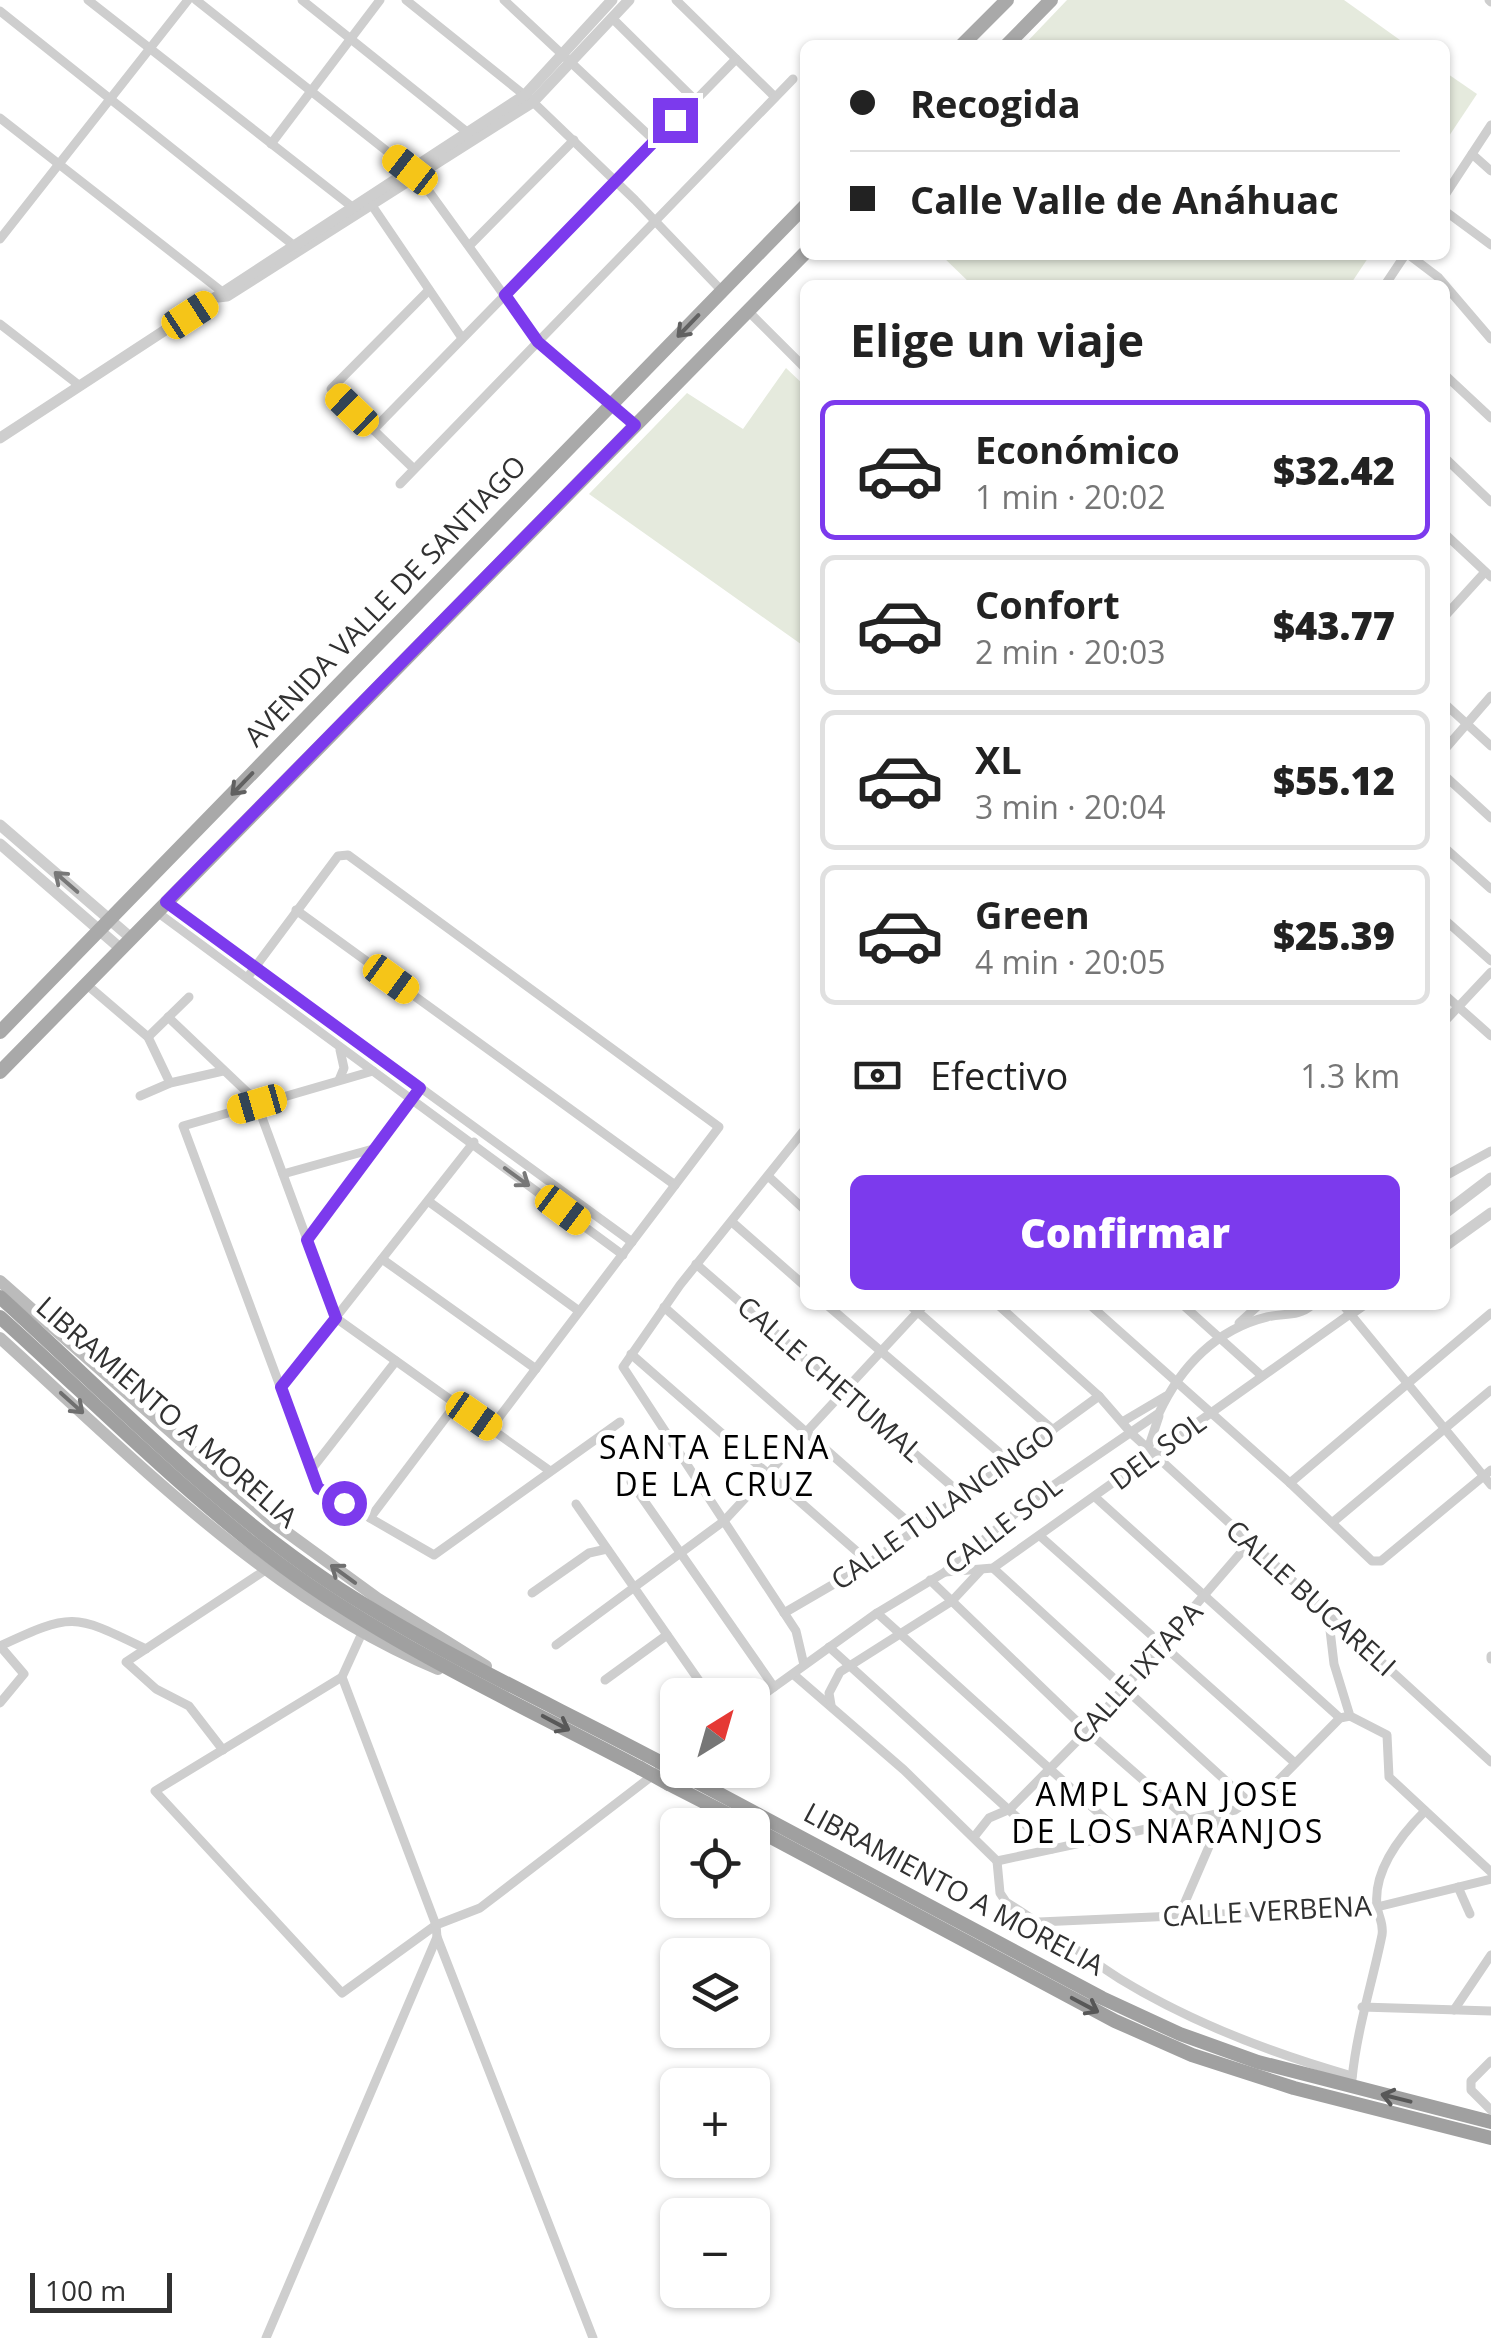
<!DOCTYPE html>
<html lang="es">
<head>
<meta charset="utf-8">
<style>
	body { margin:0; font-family:"Open Sans",sans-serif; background:#f6f6f6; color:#222; height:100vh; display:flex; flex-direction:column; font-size:38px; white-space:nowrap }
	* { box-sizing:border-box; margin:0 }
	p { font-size:32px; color:#767676 }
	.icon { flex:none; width:55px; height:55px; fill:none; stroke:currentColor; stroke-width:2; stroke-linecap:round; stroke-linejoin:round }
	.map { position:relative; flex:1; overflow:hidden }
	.sheet { position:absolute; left:800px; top:280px; width:650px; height:1030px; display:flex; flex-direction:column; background:#fff; border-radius:15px; box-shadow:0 2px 8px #0004 }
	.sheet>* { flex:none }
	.hud { position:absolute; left:800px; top:40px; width:650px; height:220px; border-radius:15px; box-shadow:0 2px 8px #0004; display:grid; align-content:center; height:220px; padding:0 50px; background:#fff }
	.needle { width:65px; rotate:37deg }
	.tools { position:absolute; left:660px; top:1678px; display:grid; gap:20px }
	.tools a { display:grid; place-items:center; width:110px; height:110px; border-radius:15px; background:#fff; box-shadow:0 2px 8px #0004; font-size:50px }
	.scale { position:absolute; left:30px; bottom:25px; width:142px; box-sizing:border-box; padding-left:10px; border:5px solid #313131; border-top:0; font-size:28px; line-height:35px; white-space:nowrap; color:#313131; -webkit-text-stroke:8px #fff; paint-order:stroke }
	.end { position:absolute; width:45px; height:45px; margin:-22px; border:12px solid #7c3aed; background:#fff; box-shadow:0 0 0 5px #fff }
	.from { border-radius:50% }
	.car { position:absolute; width:30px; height:60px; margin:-30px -15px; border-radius:12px; box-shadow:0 0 8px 2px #0007; background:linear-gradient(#f5c518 24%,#345 0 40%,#f5c518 0 76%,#345 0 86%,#f5c518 0) }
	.hud b { display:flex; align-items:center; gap:35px; height:95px; font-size:38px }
	.hud b+b { border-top:2px solid #e0e0e0 }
	.hud i { width:25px; height:25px; background:#222 }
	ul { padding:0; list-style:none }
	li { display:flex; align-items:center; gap:30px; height:140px; margin:0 20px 15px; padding:0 30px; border:5px solid #e0e0e0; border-radius:15px }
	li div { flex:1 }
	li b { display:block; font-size:38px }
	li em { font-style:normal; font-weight:800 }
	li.current { border-color:#7c3aed }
	li>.icon { width:90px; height:90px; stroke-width:1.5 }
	h2 { padding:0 50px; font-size:45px; line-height:120px }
	.pay { display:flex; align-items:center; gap:25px; height:110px; padding:0 50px; font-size:38px }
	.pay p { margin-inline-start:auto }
	.button { display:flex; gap:20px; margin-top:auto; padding:20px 50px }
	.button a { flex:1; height:115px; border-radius:15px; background:#7c3aed; color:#fff; font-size:40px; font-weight:800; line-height:115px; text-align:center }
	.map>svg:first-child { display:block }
	.green { fill:#e5eadd }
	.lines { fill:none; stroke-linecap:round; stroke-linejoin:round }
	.minor { stroke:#cecece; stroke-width:9 }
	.tertiary { stroke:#cecece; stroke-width:11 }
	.secondary { stroke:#bbb; stroke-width:12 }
	.primary { stroke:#a9a9a9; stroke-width:14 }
	.trunk { stroke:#a0a0a0; stroke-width:14 }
	.trunk-bridge { stroke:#a0a0a0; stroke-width:14 }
	.oneway { stroke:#616161 }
	.oneway2 { stroke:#787878 }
	.oneway3 { stroke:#6f6f6f }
	.oneway4 { stroke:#585858 }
	.route { stroke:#7c3aed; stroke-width:12 }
	.labels { text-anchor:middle; stroke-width:10; stroke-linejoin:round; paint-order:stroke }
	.street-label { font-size:28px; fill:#313131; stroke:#fff }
	.quarter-label { font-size:32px; letter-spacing:2.5px; fill:#000; stroke:#fff }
</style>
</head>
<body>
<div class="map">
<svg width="1491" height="2338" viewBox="0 0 1491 2338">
	<rect width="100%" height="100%" fill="#fff"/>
	<g class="green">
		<path d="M1067 0H1344L1407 45H1024Z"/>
		<path d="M1445 72 1477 94 1445 142Z"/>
		<path d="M941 255H1370L1350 285H972Z"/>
		<path d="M786 368 805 386V647L589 494 687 393 743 429Z"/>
	</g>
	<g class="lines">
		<g class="minor">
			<path d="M88 0 351 206"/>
			<path d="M196 0 417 175 538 342 635 425"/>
			<path d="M302 0 467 132"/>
			<path d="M406 0 533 102 635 200 722 291"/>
			<path d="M504 0 655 141"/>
			<path d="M676 0 775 97"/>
			<path d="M1489 0 1491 2"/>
			<path d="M0 11 292 244"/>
			<path d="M612 18 695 100"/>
			<path d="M0 118 225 294"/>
			<path d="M271 144 380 0"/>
			<path d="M1472 154 1491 171"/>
			<path d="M1445 195 1491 125"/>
			<path d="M371 204 462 338"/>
			<path d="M1445 211 1491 245"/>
			<path d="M0 239 188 0"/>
			<path d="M470 245 574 140"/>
			<path d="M1409 255 1438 277 1491 339"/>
			<path d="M1385 285 1405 255"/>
			<path d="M748 311 805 368"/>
			<path d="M0 324 80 386"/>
			<path d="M1445 375 1491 418"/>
			<path d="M373 430 736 59"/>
			<path d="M1445 458 1491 502"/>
			<path d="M414 469 331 389 429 290"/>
			<path d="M400 484 793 79"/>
			<path d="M1445 534 1491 577"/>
			<path d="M1445 616 1485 572"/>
			<path d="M1445 704 1491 746"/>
			<path d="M1445 749 1491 696"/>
			<path d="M1445 776 1491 818"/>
			<path d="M1445 848 1491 889"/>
			<path d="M166 902 632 1242"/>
			<path d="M296 910 675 1185"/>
			<path d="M157 912 623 1255"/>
			<path d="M1445 920 1491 961"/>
			<path d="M247 978 338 856 348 855 719 1127 491 1428"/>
			<path d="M86 984 148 1037 170 1083"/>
			<path d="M1445 995 1491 1036"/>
			<path d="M168 1017 248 1093"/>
			<path d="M1445 1021 1491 972"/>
			<path d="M148 1037 189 997"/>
			<path d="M373 1071 183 1126 318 1488 434 1555 620 1422"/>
			<path d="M339 1080 344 1068 340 1050"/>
			<path d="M140 1096 170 1083 223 1071"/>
			<path d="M257 1104 336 1318 550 1471"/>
			<path d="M283 1174 373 1149"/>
			<path d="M768 1176 805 1210"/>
			<path d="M1445 1176 1491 1151"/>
			<path d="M428 1201 579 1311"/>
			<path d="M732 1222 805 1286"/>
			<path d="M307 1240 413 1098"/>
			<path d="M382 1259 536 1369"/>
			<path d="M696 1264 962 1495"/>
			<path d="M827 1305 1009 1461"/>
			<path d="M910 1305 1053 1430"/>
			<path d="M998 1305 1099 1396 1132 1434 1491 1762"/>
			<path d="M1090 1305 1290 1483 1372 1561H1381L1491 1470"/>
			<path d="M1183 1305 1262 1376"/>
			<path d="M1343 1305 1491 1485"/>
			<path d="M664 1307 916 1529"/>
			<path d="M1239 1323 1259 1305"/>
			<path d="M631 1354 870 1563"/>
			<path d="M281 1387 474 1142"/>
			<path d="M1122 1422 1166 1396"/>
			<path d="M1148 1449 1159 1416"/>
			<path d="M311 1470 396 1361"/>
			<path d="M631 1482 774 1687"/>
			<path d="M1290 1483 1491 1313"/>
			<path d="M1095 1497 1340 1718"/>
			<path d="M576 1504 709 1695"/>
			<path d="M370 1518 456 1404"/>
			<path d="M1333 1522 1491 1390"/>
			<path d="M1040 1536 1295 1763"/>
			<path d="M993 1568 1249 1802"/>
			<path d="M945 1572 993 1568 1350 1314"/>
			<path d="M930 1580 1087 1731 1190 1821"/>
			<path d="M532 1593 589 1553 607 1549"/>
			<path d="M784 1613 870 1563 1099 1396"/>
			<path d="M877 1613 1123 1835"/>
			<path d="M1328 1613 1334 1664 1350 1716 1387 1735 1389 1777 1491 1872"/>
			<path d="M556 1645 724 1521 924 1305"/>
			<path d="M0 1646C73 1612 74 1614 146 1649"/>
			<path d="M0 1646 24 1674 0 1703"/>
			<path d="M829 1647 1052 1849"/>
			<path d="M1491 1656V1659"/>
			<path d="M804 1665 796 1631 623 1367 680 1285 805 1129"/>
			<path d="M793 1674 904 1770 997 1861"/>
			<path d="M342 1677 155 1791 342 1993 436 1925 480 1908 678 1756"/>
			<path d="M605 1680 667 1635"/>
			<path d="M752 1703 877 1613 945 1572 1029 1502 1159 1413C1181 1366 1217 1329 1267 1317 1284 1313 1298 1317 1312 1305"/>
			<path d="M831 1705 829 1693 840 1672 952 1601 980 1571"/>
			<path d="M223 1750 189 1706 156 1689 126 1662 267 1569"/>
			<path d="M1273 1786 1283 1802"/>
			<path d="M974 1837 989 1818 1010 1809 1087 1731 1250 1542"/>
			<path d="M997 1861 1000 1893 1006 1902C1045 1926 1081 1954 1120 1979 1192 2023 1271 2053 1352 2076"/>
			<path d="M997 1861 1235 1810 1277 1782 1340 1718 1350 1716"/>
			<path d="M1458 1887 1470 1914"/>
			<path d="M1179 1916 1223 1814"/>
			<path d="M1039 1922 1377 1907 1491 1879"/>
			<path d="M437 1937 593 2338"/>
			<path d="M1362 2007 1491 2011"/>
			<path d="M1454 2010 1491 1955"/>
			<path d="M1491 2061 1471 2081V2090L1491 2110"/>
			<path d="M1352 2079C1357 2029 1372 1984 1382 1935 1384 1923 1378 1916 1377 1906 1373 1870 1402 1834 1425 1811"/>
			<path d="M266 2338 437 1937 436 1925 342 1677 362 1633"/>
		</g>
		<g class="tertiary">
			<path d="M218 297 227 296 533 102 629 0"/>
			<path d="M0 438 525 95 612 0"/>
			<path d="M0 825 131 938"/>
			<path d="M0 844 121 949"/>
			<path d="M1445 1213 1491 1178"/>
			<path d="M1445 1246 1491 1213"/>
			<path d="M1349 1305 1350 1314 1363 1305"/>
		</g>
		<g class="secondary">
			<path d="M0 1281 274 1523 377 1598 486 1666"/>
			<path d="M0 1338C135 1460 268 1598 438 1669"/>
		</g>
		<g class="primary">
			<path d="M962 45 1007 0"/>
			<path d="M1007 45 1051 0"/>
			<path d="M0 1032 805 206"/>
			<path d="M0 1072 805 253"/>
		</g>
		<g class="trunk">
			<path d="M0 1297C105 1392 209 1501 326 1580 431 1650 547 1702 658 1761"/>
			<path d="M0 1317C97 1404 202 1512 309 1585 413 1656 529 1709 640 1768"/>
			<path d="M684 1775 1102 1998 1180 2034 1258 2062 1491 2122"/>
			<path d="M669 1784 749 1825"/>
			<path d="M752 1827 1115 2021 1192 2055 1294 2088 1491 2138"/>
		</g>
		<g class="trunk-bridge">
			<path d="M658 1761 684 1775"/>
			<path d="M640 1768 669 1784"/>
		</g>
	</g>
	<defs><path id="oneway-shaft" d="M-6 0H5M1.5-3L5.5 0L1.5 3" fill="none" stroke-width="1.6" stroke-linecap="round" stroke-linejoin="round" transform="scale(2.5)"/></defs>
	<g class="oneway">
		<use href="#oneway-shaft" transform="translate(688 326) rotate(134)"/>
		<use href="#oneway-shaft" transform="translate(242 784) rotate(134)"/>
	</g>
	<g class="oneway2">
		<use href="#oneway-shaft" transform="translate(66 882) rotate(-139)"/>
		<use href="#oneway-shaft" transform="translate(517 1177) rotate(36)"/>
	</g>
	<g class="oneway3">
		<use href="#oneway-shaft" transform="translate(72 1403) rotate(42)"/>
		<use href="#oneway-shaft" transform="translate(343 1574) rotate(-144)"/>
	</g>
	<g class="oneway4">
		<use href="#oneway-shaft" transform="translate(556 1723) rotate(28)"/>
		<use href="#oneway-shaft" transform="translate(1085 2005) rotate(28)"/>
		<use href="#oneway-shaft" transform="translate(1396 2098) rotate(-166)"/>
	</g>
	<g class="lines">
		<path class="route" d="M344 1503 318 1488 281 1387 336 1318 307 1240 420 1088 166 902 635 425 538 342 505 295 675 120"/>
	</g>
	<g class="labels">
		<g class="street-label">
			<text transform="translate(385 601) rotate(-46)" y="10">AVENIDA VALLE DE SANTIAGO</text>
			<text transform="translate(830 1379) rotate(41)" y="10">CALLE CHETUMAL</text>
			<text transform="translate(167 1412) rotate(41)" y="10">LIBRAMIENTO A MORELIA</text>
			<text transform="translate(1158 1451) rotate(-36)" y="10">DEL SOL</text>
			<text transform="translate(943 1507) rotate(-35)" y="10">CALLE TULANCINGO</text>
			<text transform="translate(1003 1525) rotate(-38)" y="10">CALLE SOL</text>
			<text transform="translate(1311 1598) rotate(42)" y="10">CALLE BUCARELI</text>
			<text transform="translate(1137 1673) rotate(-48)" y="10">CALLE IXTAPA</text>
			<text transform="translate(954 1889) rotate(28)" y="10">LIBRAMIENTO A MORELIA</text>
			<text transform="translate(1267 1911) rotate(-3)" y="10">CALLE VERBENA</text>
		</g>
		<g class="quarter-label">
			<text x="715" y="1459">SANTA ELENA<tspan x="715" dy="37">DE LA CRUZ</tspan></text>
			<text x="1168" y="1806">AMPL SAN JOSE<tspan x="1168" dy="37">DE LOS NARANJOS</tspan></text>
		</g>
	</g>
</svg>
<div class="tools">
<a><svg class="needle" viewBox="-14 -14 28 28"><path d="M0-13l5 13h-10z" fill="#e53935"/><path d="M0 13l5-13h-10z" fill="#767676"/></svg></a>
<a><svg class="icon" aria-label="locate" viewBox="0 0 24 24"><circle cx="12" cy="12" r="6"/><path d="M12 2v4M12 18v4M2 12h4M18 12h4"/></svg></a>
<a><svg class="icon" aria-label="layers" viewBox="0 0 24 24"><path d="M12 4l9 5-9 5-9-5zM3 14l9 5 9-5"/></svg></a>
<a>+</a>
<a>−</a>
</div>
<div class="scale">100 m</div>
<i class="end from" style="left:344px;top:1503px"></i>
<i class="end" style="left:675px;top:120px"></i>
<i class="car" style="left:410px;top:170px;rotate:308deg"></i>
<i class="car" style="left:190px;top:315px;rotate:57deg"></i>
<i class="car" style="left:352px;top:410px;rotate:314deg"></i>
<i class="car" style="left:391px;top:979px;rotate:126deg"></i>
<i class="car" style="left:257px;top:1104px;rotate:254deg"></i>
<i class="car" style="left:563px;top:1210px;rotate:127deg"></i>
<i class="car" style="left:474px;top:1416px;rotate:125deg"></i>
<div class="hud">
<b><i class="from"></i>Recogida</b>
<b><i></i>Calle Valle de Anáhuac</b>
</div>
<section class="sheet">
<h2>Elige un viaje</h2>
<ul>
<li class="current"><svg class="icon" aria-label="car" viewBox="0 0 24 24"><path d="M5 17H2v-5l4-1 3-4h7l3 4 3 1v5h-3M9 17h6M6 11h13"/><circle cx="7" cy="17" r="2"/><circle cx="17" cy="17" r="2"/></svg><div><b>Económico</b><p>1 min · 20:02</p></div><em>$32.42</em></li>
<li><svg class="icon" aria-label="car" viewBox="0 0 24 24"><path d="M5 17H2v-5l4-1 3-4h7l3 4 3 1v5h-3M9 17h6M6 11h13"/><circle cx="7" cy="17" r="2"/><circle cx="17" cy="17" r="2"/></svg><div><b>Confort</b><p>2 min · 20:03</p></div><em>$43.77</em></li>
<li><svg class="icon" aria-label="car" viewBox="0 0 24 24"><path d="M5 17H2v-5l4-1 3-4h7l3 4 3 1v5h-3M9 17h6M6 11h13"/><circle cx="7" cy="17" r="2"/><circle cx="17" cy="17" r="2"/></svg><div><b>XL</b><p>3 min · 20:04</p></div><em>$55.12</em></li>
<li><svg class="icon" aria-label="car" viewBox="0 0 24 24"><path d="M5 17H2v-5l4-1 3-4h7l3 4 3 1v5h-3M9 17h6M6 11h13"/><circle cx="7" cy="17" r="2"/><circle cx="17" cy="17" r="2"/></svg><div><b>Green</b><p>4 min · 20:05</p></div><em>$25.39</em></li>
</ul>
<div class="pay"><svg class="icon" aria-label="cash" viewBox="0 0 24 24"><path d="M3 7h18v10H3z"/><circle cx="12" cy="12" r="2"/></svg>Efectivo<p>1.3 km</p></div>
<div class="button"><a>Confirmar</a></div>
</section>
</div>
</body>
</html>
